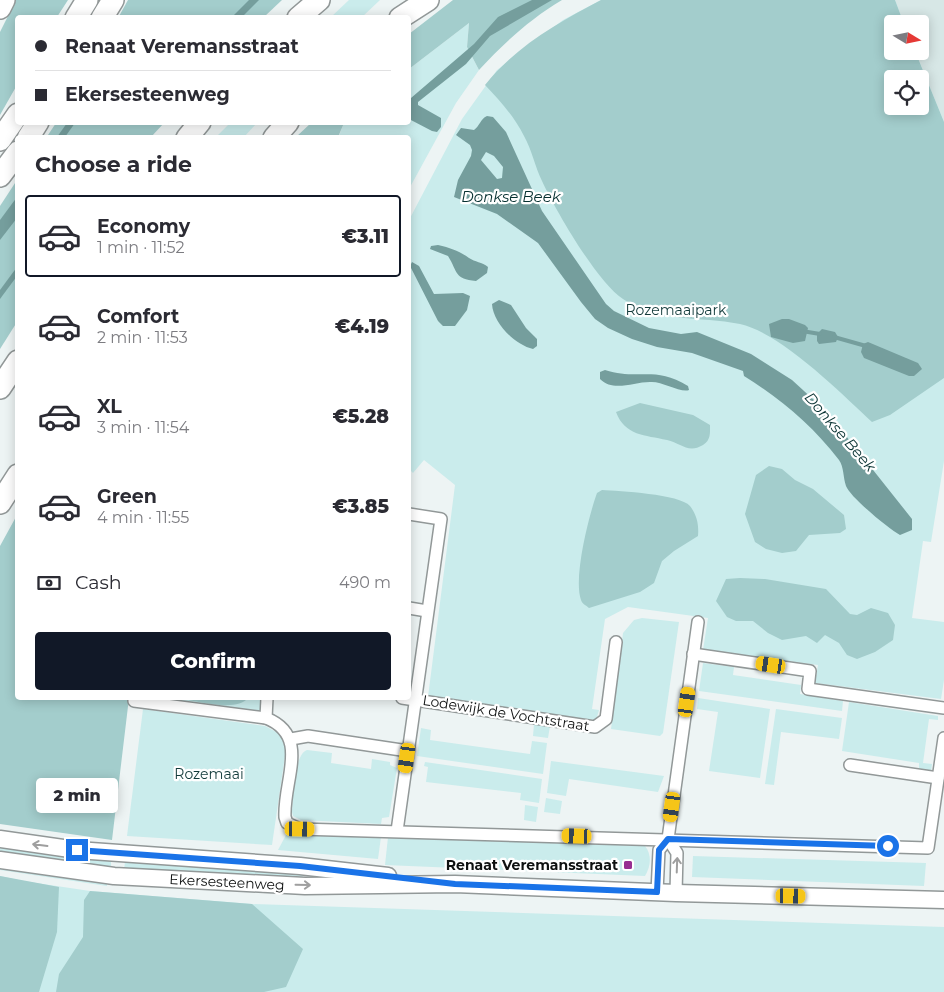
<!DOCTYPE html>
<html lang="en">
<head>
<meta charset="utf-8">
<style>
	body { margin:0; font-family:Montserrat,sans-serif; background:#f7f7f7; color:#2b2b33; height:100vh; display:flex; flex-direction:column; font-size:19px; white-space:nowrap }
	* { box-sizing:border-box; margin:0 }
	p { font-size:16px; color:#7c7c81 }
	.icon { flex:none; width:28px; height:28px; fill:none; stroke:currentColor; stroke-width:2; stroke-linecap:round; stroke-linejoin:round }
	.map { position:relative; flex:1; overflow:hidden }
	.panel { position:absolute; left:15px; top:135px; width:396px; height:565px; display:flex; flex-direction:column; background:#fff; border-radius:5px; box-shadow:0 2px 12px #0003 }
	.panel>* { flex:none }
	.hud { position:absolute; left:15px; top:15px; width:396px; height:110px; border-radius:5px; box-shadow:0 2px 12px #0003; display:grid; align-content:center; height:110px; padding:0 20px; background:#fff }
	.needle { width:32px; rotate:100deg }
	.controls { position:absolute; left:884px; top:15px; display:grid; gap:10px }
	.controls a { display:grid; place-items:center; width:45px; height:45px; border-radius:5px; background:#fff; box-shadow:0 2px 12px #0003; font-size:25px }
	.end { position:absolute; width:22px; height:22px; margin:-11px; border:6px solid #1a73e8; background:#fff; box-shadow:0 0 0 2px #fff }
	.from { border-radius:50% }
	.bubble { position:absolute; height:35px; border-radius:5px; background:#fff; box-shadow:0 2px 12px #0003; font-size:16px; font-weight:800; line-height:35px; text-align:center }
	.car { position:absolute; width:15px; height:30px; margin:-15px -8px; border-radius:6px; box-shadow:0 0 4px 1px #0007; background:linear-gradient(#f5c518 24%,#345 0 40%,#f5c518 0 76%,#345 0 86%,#f5c518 0) }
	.hud b { display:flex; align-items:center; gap:18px; height:48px; font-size:19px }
	.hud b+b { border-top:1px solid #e1e1e2 }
	.hud i { width:12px; height:12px; background:#2b2b33 }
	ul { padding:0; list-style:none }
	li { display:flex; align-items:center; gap:15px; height:82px; margin:0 10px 8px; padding:0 10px; border:2px solid transparent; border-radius:5px }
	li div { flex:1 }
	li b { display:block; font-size:19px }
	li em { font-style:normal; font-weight:800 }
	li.active { border-color:#111827 }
	li>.icon { width:45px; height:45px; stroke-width:1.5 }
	h2 { padding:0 20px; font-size:22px; line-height:60px }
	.pay { display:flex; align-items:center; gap:12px; height:55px; padding:0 20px; font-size:19px }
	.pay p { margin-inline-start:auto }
	.button { display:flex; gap:10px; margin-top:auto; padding:10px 20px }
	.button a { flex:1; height:58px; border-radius:5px; background:#111827; color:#fff; font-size:20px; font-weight:800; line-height:58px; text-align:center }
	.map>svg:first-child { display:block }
	.built { fill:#d7e7e6 }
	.green { fill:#caecec; fill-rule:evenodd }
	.forest { fill:#a3cdcc; fill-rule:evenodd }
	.water { fill:#759e9d; fill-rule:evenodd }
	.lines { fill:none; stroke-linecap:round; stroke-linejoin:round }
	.stream { stroke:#759e9d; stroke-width:4 }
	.street-casing { stroke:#929898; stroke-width:14 }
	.secondary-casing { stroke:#929898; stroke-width:19 }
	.highway-casing { stroke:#929898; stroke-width:24 }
	.street { stroke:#fff; stroke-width:11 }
	.secondary { stroke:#fff; stroke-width:16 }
	.highway { stroke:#fff; stroke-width:21 }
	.oneway { stroke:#9f9f9f }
	.route { stroke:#1a73e8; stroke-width:6 }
	.poi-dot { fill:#982e91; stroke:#fff; stroke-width:2 }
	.labels { text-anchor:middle; stroke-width:4.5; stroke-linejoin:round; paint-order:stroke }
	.park-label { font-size:14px; fill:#133b3b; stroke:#fff }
	.street-label { font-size:14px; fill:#0e1010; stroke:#fff }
	.poi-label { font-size:14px; font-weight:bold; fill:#0e1010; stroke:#fff; text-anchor:end }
	.water-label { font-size:15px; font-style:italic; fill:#063030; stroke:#fff }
</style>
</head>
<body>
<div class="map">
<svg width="944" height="992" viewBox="0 0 944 992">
	<rect width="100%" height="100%" fill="#edf4f4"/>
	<path class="built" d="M895 0H944V122L915 51H920V24H904Z"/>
	<g class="green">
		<path d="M349 0H380L362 17H331Z"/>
		<path d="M601 0H895L904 24H892V51H915L944 122V461L931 542 923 541 912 618 944 622V680L941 699 815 683 818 665 703 650 708 618 628 607 605 619 592 709 599 710 597 717 594 720 428 697 455 485 424 460 413 473 409 469V220L462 119 497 70 563 20ZM892 79H920V106H892Z"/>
		<path d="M469 23 467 47 479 70 456 103 409 189V138H338L344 123 409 122V69Z"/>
		<path d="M230 123V122L257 123 244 137H216Z"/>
		<path d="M642 618 679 622 663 733 660 736 611 729 623 633 634 620Z"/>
		<path d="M703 663 734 667 733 675 801 685 800 694 843 701 842 711 699 691Z"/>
		<path d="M149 698H262L260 715Z"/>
		<path d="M698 698 770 709 760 778 709 771 718 712 697 709Z"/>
		<path d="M849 702 938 716V720L929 719 923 763 932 764 931 771H919V763L842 751Z"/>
		<path d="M143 709 265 726 280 734 286 749 272 845 127 836Z"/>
		<path d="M776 709 842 718 839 739 781 732 774 785 765 784Z"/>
		<path d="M534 724 550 726 548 738 533 736Z"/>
		<path d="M421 728 431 730 430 740 530 754 532 741 547 743 543 774 417 756Z"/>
		<path d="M307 750 332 753 331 763 371 769 372 759 390 762V765L397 768 389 817 382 818 381 824 301 820 293 816 292 812C293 798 294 754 307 750Z"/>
		<path d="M551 761 664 776 658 792 569 779 566 796 547 793Z"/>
		<path d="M425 762 542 779 539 803 520 800 521 793 426 782 428 767 424 766Z"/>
		<path d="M546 798 562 801 560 814 544 812Z"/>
		<path d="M525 805 538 807 536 822 524 820Z"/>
		<path d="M286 835 381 837 378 859 278 850Z"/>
		<path d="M388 837 645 846C652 855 651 866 645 876L385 865Z"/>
		<path d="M0 847 111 861V869L0 854Z"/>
		<path d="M693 856 926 863 924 886 692 877Z"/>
		<path d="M125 861 302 874 303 875 302 878 124 871Z"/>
		<path d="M0 867 107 884V886L0 870Z"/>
		<path d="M0 876 23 881 90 891 252 904 944 927V992H0Z"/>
	</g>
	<g class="forest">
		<path d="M16 0H68L57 17 18 18 17 85 0 115V32Z"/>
		<path d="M128 0H282L264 17 118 18Z"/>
		<path d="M453 0H562C530 19 504 43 479 70L467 47 469 23 409 69V34Z"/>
		<path d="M601 0H895L904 24H892V51H915L944 122V378L890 415 872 422C841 393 781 333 740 324 700 316 658 323 623 299 597 282 556 211 542 181 535 167 532 150 524 136 514 116 500 101 485 85 515 47 559 22 601 0ZM892 79H920V106H892Z"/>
		<path d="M56 123H164L151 137 46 138Z"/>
		<path d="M311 123V122L344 123 338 137H296Z"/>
		<path d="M17 180V322L0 349V206Z"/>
		<path d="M640 403 693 415 710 425C710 433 711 440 703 445 688 454 681 443 667 440 645 435 625 436 616 412Z"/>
		<path d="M769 466 782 469 795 480 813 489 844 515 846 529 840 533 809 535 796 551 782 553 766 549 755 542 745 514 756 475Z"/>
		<path d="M602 490C619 491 680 494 690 506 697 515 699 525 698 536L674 551 662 561 654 583 640 592 589 608C586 605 582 604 581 600 573 578 589 515 597 493Z"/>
		<path d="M17 515 18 698H129L112 840 0 824V546Z"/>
		<path d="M740 578 765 579 826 589 850 614 857 615 871 608 888 613 895 625 893 640 875 652 857 659 847 655 839 643 825 635 817 643 806 636 782 640 768 633 753 621H736L727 617 716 601 726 579Z"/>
		<path d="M176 698H248C237 713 193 700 176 698Z"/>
		<path d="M0 876 59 887 57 932 39 992H0Z"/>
		<path d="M90 891 252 904 303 949 286 987 264 992H56L59 974 83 937 84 900Z"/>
	</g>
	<g class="water">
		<path d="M249 0H259L242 17H232Z"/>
		<path d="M532 0H552L490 36 466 64 418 102V105L441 118V127L437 132 432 131 409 119V96L411 98 474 44 498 17Z"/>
		<path d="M487 116 493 117 506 132 542 211 606 304 614 311 649 328 681 334 697 332 751 354 792 380 827 412 912 519V530L900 535C889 529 850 497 846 486 843 477 844 467 839 460 812 425 781 399 744 376L743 371 692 353 657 347 632 339 608 328 595 319 581 302 538 243 497 214 454 197 458 180 471 156 472 150 470 145 456 135 461 128 474 130C480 126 480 119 487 116ZM486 152 494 156 503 167 502 178 497 179 481 160Z"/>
		<path d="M67 123H75L65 137H57Z"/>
		<path d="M17 197V218L0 240V220Z"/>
		<path d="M438 245C451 248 459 251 469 258 475 262 482 262 488 267L487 273 476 281C454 279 458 272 448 256L430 249 431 246Z"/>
		<path d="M412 262 419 266 434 294 463 293 470 296 467 310 455 326H443L438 321 410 266Z"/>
		<path d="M17 267V276L0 299V290Z"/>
		<path d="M499 300 511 305 526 328 537 339V346L533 349C515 345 493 323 492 304Z"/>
		<path d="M782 319H789L805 325 808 328 805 341 793 343 771 337 769 324Z"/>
		<path d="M822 329 835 332 838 337 836 342 819 344 817 341V334Z"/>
		<path d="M868 342 918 363 922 369 914 376H909L864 358 861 352 863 344Z"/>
		<path d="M605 370C639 381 654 365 688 386L689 390C681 393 663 382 652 382 635 381 614 393 600 379V372Z"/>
	</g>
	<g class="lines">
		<g class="stream">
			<path d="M802 331 820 334"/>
			<path d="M834 337 866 346"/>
		</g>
		<g class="street-casing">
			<g id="street">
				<path d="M409 608 427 611"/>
				<path d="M693 654 810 671 808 689 944 708"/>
				<path d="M402 698 595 727 606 719 616 642"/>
				<path d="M134 701 266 718C311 736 283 780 285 817L287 823 300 829 928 848 944 738"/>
				<path d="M266 718 267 698"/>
				<path d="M291 739 308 736 408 751"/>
				<path d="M850 765 938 778"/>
				<path d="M397 831 441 519 409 514"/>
				<path d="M668 839 677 853 676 893"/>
				<path d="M657 892 659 850 668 839 698 622"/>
			</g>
		</g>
		<g class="secondary-casing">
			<g id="secondary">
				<path d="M0 839 77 850 300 866 388 876"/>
				<path d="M0 860 114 876 305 886 455 884 676 893 944 900"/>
			</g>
		</g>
		<g class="highway-casing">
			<g id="highway">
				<path d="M0 8 4 0"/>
				<path d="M76 18 87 0"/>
				<path d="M102 18 113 0"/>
				<path d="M298 18 319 0"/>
				<path d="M400 18 428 0"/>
				<path d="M28 138 38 122"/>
				<path d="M187 138 200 122"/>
				<path d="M274 138 288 122"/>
				<path d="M0 140 18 114"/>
				<path d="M0 176 18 152"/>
				<path d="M0 388 18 361"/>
				<path d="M0 503 18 475"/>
			</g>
		</g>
		<use href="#street" class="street"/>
		<use href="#secondary" class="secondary"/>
		<use href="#highway" class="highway"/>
	</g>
	<defs><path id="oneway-shaft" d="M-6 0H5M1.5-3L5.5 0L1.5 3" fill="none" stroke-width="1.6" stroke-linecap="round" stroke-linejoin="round" transform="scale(1.25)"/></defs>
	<g class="oneway">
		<use href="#oneway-shaft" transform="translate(40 845) rotate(-173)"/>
		<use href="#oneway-shaft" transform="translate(677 865) rotate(-88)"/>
		<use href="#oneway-shaft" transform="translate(303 885) rotate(1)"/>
	</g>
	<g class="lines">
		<path class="route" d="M77 850 300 866 455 884 657 892 659 850 668 839 888 846"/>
	</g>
	<rect class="poi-dot" x="623" y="860" width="10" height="10" rx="2.5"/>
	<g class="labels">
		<g class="park-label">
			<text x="676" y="315">Rozemaaipark</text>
			<text x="209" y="779">Rozemaai</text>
		</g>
		<g class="street-label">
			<text transform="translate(506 713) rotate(9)" y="5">Lodewijk de Vochtstraat</text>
			<text transform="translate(227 882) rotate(3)" y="5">Ekersesteenweg</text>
		</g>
		<g class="poi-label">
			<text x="618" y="870">Renaat Veremansstraat</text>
		</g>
		<g class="water-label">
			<text x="511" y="202">Donkse Beek</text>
			<text transform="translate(840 432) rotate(49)" y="5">Donkse Beek</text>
		</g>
	</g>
</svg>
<div class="controls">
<a><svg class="needle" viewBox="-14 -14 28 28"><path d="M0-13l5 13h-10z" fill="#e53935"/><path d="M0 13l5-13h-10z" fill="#7c7c81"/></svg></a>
<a><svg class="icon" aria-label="locate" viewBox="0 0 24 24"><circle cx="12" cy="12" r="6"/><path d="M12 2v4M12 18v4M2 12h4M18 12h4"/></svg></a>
</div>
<i class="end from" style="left:888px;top:846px"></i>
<i class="end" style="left:77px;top:850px"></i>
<div class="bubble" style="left:36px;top:778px;width:82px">2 min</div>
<i class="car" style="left:771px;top:665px;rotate:279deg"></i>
<i class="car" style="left:687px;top:702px;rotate:8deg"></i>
<i class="car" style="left:407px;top:758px;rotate:188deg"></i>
<i class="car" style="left:672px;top:807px;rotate:188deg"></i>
<i class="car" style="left:300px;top:829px;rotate:91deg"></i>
<i class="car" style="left:577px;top:836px;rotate:272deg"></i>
<i class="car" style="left:791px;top:896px;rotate:91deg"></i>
<div class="hud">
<b><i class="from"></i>Renaat Veremansstraat</b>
<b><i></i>Ekersesteenweg</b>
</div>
<section class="panel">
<h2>Choose a ride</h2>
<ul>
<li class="active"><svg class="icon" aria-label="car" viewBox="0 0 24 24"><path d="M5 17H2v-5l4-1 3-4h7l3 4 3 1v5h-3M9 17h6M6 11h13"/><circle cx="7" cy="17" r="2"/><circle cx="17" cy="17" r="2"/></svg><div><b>Economy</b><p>1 min · 11:52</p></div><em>€3.11</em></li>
<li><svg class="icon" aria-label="car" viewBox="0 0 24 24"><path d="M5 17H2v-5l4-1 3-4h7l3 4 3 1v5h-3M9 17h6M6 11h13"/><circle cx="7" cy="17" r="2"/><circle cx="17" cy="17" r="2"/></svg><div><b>Comfort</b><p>2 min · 11:53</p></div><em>€4.19</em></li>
<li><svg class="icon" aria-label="car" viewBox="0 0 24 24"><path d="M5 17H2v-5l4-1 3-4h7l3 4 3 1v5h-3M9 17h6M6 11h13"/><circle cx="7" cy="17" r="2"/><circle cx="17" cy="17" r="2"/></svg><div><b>XL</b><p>3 min · 11:54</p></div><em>€5.28</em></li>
<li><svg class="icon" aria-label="car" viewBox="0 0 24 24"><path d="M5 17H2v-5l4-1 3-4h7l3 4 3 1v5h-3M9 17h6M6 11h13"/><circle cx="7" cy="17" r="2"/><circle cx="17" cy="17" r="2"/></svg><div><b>Green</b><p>4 min · 11:55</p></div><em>€3.85</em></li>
</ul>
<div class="pay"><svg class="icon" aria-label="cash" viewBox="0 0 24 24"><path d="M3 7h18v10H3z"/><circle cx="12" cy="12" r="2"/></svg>Cash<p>490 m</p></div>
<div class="button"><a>Confirm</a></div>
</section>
</div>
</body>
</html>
